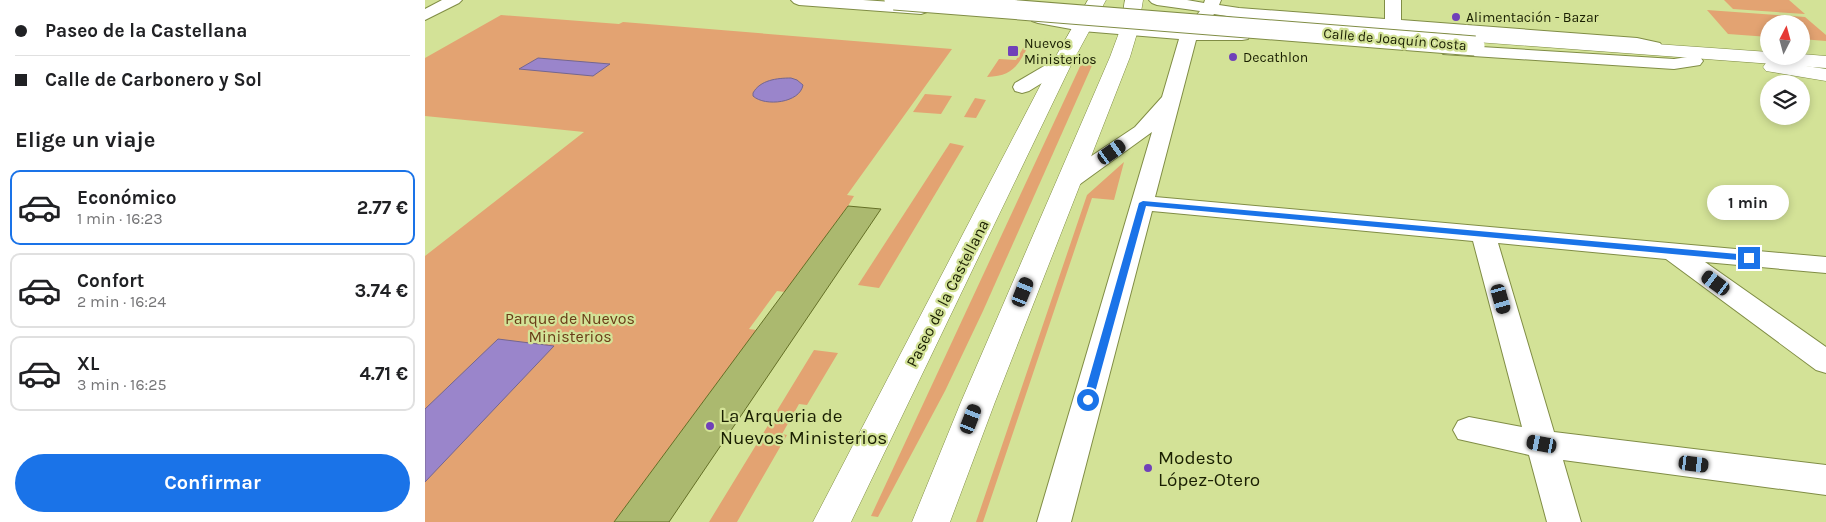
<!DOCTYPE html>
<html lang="es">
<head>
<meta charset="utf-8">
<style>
	body { margin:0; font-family:Karla,sans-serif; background:#f2f2f2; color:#202124; height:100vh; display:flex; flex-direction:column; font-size:19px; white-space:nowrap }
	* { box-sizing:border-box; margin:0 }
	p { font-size:16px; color:#757577 }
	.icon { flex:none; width:28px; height:28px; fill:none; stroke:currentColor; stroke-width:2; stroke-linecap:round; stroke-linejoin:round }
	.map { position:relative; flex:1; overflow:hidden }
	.panel { display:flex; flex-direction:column; background:#fff; width:425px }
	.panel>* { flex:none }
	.banner { display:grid; align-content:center; height:110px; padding:0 15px; background:#fff }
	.needle { width:32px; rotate:6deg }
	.fabs { position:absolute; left:1335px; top:15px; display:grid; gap:10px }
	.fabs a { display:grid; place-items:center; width:50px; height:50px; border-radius:50%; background:#fff; box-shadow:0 2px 8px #0003; font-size:25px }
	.end { position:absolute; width:22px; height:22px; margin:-11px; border:6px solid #1a73e8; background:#fff; box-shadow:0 0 0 2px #fff }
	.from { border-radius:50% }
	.bubble { position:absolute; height:35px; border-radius:18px; background:#fff; box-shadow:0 2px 8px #0003; font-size:16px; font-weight:700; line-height:35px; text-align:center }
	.car { position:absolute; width:15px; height:30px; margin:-15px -8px; border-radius:6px; box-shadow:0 0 4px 1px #0007; background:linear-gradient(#222 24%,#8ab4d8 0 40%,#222 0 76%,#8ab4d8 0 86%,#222 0) }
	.banner b { display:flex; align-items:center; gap:18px; height:48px; font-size:19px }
	.banner b+b { border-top:1px solid #e0e0e0 }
	.banner i { width:12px; height:12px; background:#202124 }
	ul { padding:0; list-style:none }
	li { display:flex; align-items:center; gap:15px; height:75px; margin:0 10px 8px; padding:0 5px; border:2px solid #e0e0e0; border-radius:10px }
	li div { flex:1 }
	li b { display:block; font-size:19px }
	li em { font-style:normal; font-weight:700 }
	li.selected { border-color:#1a73e8 }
	li>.icon { width:45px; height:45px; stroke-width:1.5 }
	h2 { padding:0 15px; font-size:22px; line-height:60px }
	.action { display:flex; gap:10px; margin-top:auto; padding:10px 15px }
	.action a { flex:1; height:58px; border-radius:30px; background:#1a73e8; color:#fff; font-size:20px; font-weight:700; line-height:58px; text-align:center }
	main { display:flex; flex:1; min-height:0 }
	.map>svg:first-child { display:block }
	.green { fill:#e3a372 }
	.water { fill:#9a85cb; stroke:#74668f }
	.building { fill:#abb96f; stroke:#646f26 }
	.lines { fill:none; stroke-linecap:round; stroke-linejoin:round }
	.street-casing { stroke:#808d45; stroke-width:2 }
	.secondary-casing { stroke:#808d45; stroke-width:1 }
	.primary-casing { stroke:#808d45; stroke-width:1 }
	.highway-casing { stroke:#808d45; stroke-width:1 }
	.street { fill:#fff; fill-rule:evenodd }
	.secondary { fill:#fff; fill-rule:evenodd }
	.primary { fill:#fff; fill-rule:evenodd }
	.highway { fill:#fff; fill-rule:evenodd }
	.primary-bridge-casing { stroke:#808d45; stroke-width:21; stroke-linecap:butt }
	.primary-bridge { stroke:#fff; stroke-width:19 }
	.route { fill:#1a73e8 }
	.poi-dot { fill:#7041b9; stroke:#d3e297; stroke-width:2 }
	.labels { text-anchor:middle; stroke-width:4.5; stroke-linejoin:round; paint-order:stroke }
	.far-poi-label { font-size:14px; fill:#1a1f02; stroke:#d3e297; text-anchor:start }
	.far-street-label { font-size:14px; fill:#1a1f02; stroke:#d3e297 }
	.street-label { font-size:16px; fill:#1a1f02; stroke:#d3e297 }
	.park-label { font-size:16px; fill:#6a3d18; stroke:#d3e297 }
	.near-poi-label { font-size:19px; fill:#1a1f02; stroke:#d3e297; text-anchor:start }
</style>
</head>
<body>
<main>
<section class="panel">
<div class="banner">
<b><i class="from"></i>Paseo de la Castellana</b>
<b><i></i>Calle de Carbonero y Sol</b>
</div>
<h2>Elige un viaje</h2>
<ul>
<li class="selected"><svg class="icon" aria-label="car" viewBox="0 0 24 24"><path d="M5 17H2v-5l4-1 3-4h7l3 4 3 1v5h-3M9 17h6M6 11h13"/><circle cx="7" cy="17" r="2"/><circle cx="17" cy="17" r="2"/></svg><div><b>Económico</b><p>1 min · 16:23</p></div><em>2.77 €</em></li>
<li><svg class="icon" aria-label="car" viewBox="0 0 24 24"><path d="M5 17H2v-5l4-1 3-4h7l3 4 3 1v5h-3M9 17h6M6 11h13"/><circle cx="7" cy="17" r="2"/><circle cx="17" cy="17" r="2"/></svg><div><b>Confort</b><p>2 min · 16:24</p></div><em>3.74 €</em></li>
<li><svg class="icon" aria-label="car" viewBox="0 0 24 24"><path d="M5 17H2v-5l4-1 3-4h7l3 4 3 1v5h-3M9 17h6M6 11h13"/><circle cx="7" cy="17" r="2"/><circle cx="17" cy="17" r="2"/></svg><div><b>XL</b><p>3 min · 16:25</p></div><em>4.71 €</em></li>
</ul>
<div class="action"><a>Confirmar</a></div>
</section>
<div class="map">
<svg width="1401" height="522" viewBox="0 0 1401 522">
	<rect width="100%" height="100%" fill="#d3e297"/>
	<g class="green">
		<path d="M1299 0H1364L1380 14 1308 9Z"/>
		<path d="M1282 10 1380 17 1401 35V41L1376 39V24H1344V37L1303 34Z"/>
		<path d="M76 15 194 24 198 22 527 49 422 195 429 196 423 206 360 292 352 291 324 329 332 330 189 522H0V256L159 132 0 116V58Z"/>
		<path d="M601 43H605C593 65 589 76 562 77L574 59 591 60Z"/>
		<path d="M658 60 669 61 558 311 520 391 453 517 446 516Z"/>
		<path d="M500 94 527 96 516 114 488 112Z"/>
		<path d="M550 98 561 100 551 118 539 117Z"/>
		<path d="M525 143 539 146 454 288 433 285Z"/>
		<path d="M699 162 689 200 667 198 558 522H551L662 195Z"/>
		<path d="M389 350 413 353 382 405 374 404 357 434 362 435 312 522H284Z"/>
	</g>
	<g class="water">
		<path d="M113 58 185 64 168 76 94 69Z"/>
		<path d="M366 78 372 80 378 85C375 103 340 107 328 96V93C335 80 352 78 366 78Z"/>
		<path d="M73 339 129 346 0 482V409Z"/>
	</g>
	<path class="building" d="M423 206 456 209 244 522H189Z"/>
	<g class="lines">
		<g class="street-casing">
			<g id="street">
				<path d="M17 0H37L34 3 0 20V9Z"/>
				<path d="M366 0H438L496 4 502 6 504 9 502 12 496 14 374 5 369 3Z"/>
				<path d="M724 0H762L779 3 780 0H796L794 5 814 8 960 19V0H976V20L1212 38 1235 43 1238 47 1235 51 1229 52 1212 48 814 18 789 14 777 30H817L823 31 825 35 823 39 817 40H771L730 197 1401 257V273L1280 262 1401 347V373L1391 370 1241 259 1073 243 1129 432 1401 465V495L1138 460 1156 522H1122L1104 455 1033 439 1028 430 1033 421 1044 417 1097 427 1048 241 727 211 646 522H612L727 132 651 187 643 189 635 187 632 182 635 177 710 127 737 97 754 39 657 31 613 23 607 21 605 18 607 15 613 13 657 21 760 30 775 11 732 5 727 3Z"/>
				<path d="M1024 45 1249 59 1269 56 1275 57 1278 61 1275 65 1249 69 1018 54 1015 50 1018 46Z"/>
				<path d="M637 58 643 59 646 63 643 67 604 91 597 93 590 91 588 87 590 83 631 59Z"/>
			</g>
		</g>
		<g class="secondary-casing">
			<path id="secondary" d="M1348 61 1401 69V81L1341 71 1338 67 1341 63Z"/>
		</g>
		<g class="primary-casing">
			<path id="primary" d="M1045 31 1344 52V56H1376V54L1401 56V68L1038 41 1036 37 1038 33Z"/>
		</g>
		<g class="highway-casing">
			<g id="highway">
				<path d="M663 0H681L647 63 426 522H388L627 63Z"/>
				<path d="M700 0H718L713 30 705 57 570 402 525 522H487L536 402 685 57 695 30Z"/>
			</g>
		</g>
		<use href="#street" class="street"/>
		<use href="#secondary" class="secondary"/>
		<use href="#primary" class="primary"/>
		<use href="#highway" class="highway"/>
		<g class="primary-bridge-casing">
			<path id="primary-bridge" d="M469 0 1050 46"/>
		</g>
		<use href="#primary-bridge" class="primary-bridge"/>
	</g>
	<path class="route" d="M718 201 1324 255 1328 258 1324 261 721 206 668 400 663 404 658 400 714 203Z"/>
	<g class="poi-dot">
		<circle cx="1031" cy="17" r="5"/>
		<rect x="582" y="45" width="12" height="12" rx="2.5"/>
		<circle cx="808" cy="57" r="5"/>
		<circle cx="285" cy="426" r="5"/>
		<circle cx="723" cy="468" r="5"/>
	</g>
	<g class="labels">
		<g class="far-poi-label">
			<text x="1041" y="22">Alimentación - Bazar</text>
			<text x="599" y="48">Nuevos<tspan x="599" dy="16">Ministerios</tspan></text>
			<text x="818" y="62">Decathlon</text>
		</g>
		<g class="far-street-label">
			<text transform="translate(970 39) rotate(5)" y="5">Calle de Joaquín Costa</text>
		</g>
		<g class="street-label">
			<text transform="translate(522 293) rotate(-63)" y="6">Paseo de la Castellana</text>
		</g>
		<g class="park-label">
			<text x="145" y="324">Parque de Nuevos<tspan x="145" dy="18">Ministerios</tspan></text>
		</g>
		<g class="near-poi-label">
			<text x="295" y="422">La Arqueria de<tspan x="295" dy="22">Nuevos Ministerios</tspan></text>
			<text x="733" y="464">Modesto<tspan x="733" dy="22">López-Otero</tspan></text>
		</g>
	</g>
</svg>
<div class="fabs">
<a><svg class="needle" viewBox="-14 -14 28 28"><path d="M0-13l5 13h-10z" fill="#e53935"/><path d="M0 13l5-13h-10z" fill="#757577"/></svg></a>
<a><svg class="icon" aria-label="layers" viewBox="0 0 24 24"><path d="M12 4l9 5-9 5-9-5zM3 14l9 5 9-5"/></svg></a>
</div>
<i class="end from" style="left:663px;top:400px"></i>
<i class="end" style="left:1324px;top:258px"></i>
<div class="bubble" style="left:1282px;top:185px;width:82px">1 min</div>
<i class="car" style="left:687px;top:152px;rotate:55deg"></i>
<i class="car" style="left:1291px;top:283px;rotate:306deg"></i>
<i class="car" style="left:598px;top:292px;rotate:22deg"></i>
<i class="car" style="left:1076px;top:299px;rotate:164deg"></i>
<i class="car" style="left:546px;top:419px;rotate:21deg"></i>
<i class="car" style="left:1117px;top:444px;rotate:281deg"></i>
<i class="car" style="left:1269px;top:464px;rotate:97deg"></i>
</div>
</main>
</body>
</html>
